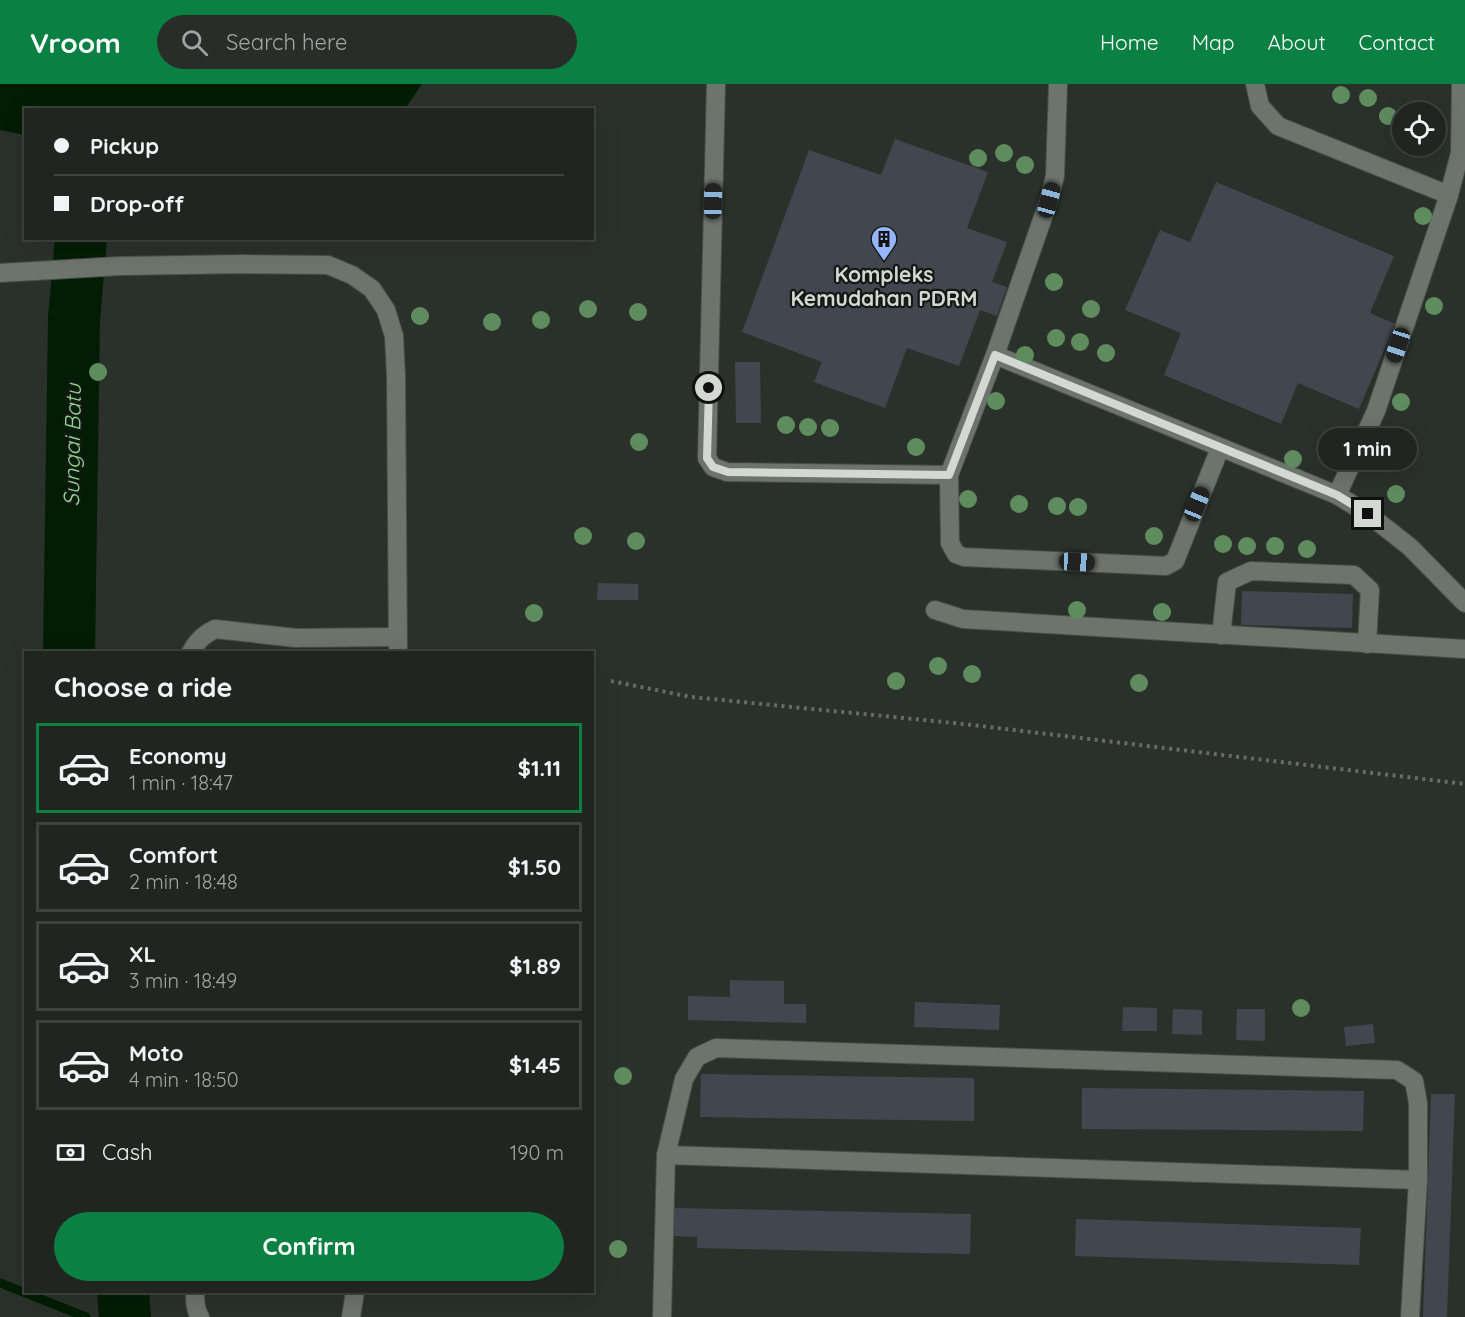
<!DOCTYPE html>
<html lang="en">
<head>
<meta charset="utf-8">
<style>
	body { margin:0; font-family:Quicksand,sans-serif; background:#282d29; color:#f1f3f6; height:100vh; display:flex; flex-direction:column; font-size:22px; white-space:nowrap }
	* { box-sizing:border-box; margin:0 }
	p { font-size:20px; color:#a2a5a5 }
	.icon { flex:none; width:33px; height:33px; fill:none; stroke:currentColor; stroke-width:2; stroke-linecap:round; stroke-linejoin:round }
	.map { position:relative; flex:1; overflow:hidden }
	.panel { position:absolute; left:24px; top:567px; width:570px; height:642px; display:flex; flex-direction:column; background:#202520; border-radius:0px; box-shadow:0 6px 24px #0002,0 0 0 2px #3d423e }
	.panel>* { flex:none }
	.banner { position:absolute; left:24px; top:24px; width:570px; height:132px; border-radius:0px; box-shadow:0 6px 24px #0002,0 0 0 2px #3d423e; display:grid; align-content:center; height:132px; padding:0 30px; background:#202520 }
	.controls { position:absolute; left:1392px; top:18px; display:grid; gap:12px }
	.controls a { display:grid; place-items:center; width:54px; height:54px; border-radius:50%; background:#202520; box-shadow:0 6px 24px #0002,0 0 0 2px #3d423e; font-size:30px }
	.end { position:absolute; width:27px; height:27px; margin:-14px; border:8px solid #d4d8d3; background:#111; box-shadow:0 0 0 3px #111 }
	.from { border-radius:50% }
	.bubble { position:absolute; height:42px; border-radius:21px; background:#202520; box-shadow:0 6px 24px #0002,0 0 0 2px #3d423e; font-size:20px; font-weight:800; line-height:42px; text-align:center }
	.car { position:absolute; width:18px; height:36px; margin:-18px -9px; border-radius:8px; box-shadow:0 0 4px 2px #0007; background:linear-gradient(#222 24%,#8ab4d8 0 40%,#222 0 76%,#8ab4d8 0 86%,#222 0) }
	.banner b { display:flex; align-items:center; gap:21px; height:57px; font-size:22px }
	.banner b+b { border-top:2px solid #3d423e }
	.banner i { width:15px; height:15px; background:#f1f3f6 }
	ul { padding:0; list-style:none }
	li { display:flex; align-items:center; gap:18px; height:90px; margin:0 12px 9px; padding:0 18px; border:3px solid #3d423e; border-radius:0px }
	li div { flex:1 }
	li b { display:block; font-size:22px }
	li em { font-style:normal; font-weight:800 }
	li.current { border-color:#0b8043 }
	li>.icon { width:54px; height:54px; stroke-width:1.5 }
	h2 { padding:0 30px; font-size:27px; line-height:72px }
	.pay { display:flex; align-items:center; gap:15px; height:66px; padding:0 30px; font-size:22px }
	.pay p { margin-inline-start:auto }
	.button { display:flex; gap:12px; margin-top:auto; padding:12px 30px }
	.button a { flex:1; height:69px; border-radius:36px; background:#0b8043; color:#fff; font-size:24px; font-weight:800; line-height:69px; text-align:center }
	header { display:flex; align-items:center; gap:36px; box-sizing:border-box; height:84px; padding:0 30px; background:#0b8043; color:#fff }
	header strong { font-size:28px }
	nav { display:flex; gap:33px; margin-inline-start:auto; font-size:21px }
	.search { width:420px; height:54px; background:#282d29; display:flex; align-items:center; gap:15px; box-sizing:border-box; padding:0 21px; border-radius:33px; color:#a2a5a5; font-size:22px }
	.map>svg:first-child { display:block }
	.water { fill:#021d04 }
	.lines { fill:none; stroke-linecap:round; stroke-linejoin:round }
	.stream { stroke:#021d04; stroke-width:9 }
	.river { stroke:#021d04; stroke-width:52 }
	.building { fill:#42464e }
	.minor-casing { stroke:#494e49; stroke-width:20 }
	.path { stroke:#666c65; stroke-width:4; stroke-dasharray:3 4.5; stroke-linecap:butt }
	.minor { stroke:#6d746c; stroke-width:18 }
	.tree { fill:#5f8c5f }
	.route { stroke:#d4d8d3; stroke-width:8 }
	.labels { text-anchor:middle; stroke-width:4.5; stroke-linejoin:round; paint-order:stroke }
	.poi-label { font-size:21px; font-weight:bold; fill:#d4d8d3; stroke:#151815 }
	.water-label { font-size:22px; font-style:italic; fill:#8cda8d; stroke:#151815 }
</style>
</head>
<body>
<header>
<strong>Vroom</strong>
<div class="search"><svg class="icon" aria-label="search" viewBox="0 0 24 24"><circle cx="10" cy="10" r="6"/><path d="M15 15l6 6"/></svg>Search here</div>
<nav><a>Home</a><a>Map</a><a>About</a><a>Contact</a></nav>
</header>
<div class="map">
<svg width="1465" height="1233" viewBox="0 0 1465 1233">
	<rect width="100%" height="100%" fill="#2a312a"/>
	<path class="water" d="M0 0H422L405 25 26 26 25 51 0 46Z"/>
	<g class="lines">
		<path class="stream" d="M0 1199 86 1233"/>
		<g class="river">
			<path d="M69 568 74 235 81 154"/>
			<path d="M123 1208 125 1233"/>
		</g>
	</g>
	<g class="building">
		<path d="M895 55 988 88 967 144 1007 158 992 198 1007 203 997 232 980 226 959 282 907 264 885 324 814 298 822 278 742 248 809 66 881 91Z"/>
		<path d="M1216 98 1394 172 1370 229 1395 240 1359 325 1298 299 1281 340 1164 291 1181 249 1125 226 1160 146 1190 158Z"/>
		<path d="M735 278H760L761 339H736Z"/>
		<path d="M598 499 638 500V516H597Z"/>
		<path d="M1242 507 1353 510 1352 544 1241 541Z"/>
		<path d="M730 896 784 897V920H806V939L688 936V912L730 913Z"/>
		<path d="M915 918 1000 921 999 946 914 943Z"/>
		<path d="M1123 923 1157 924V947H1122Z"/>
		<path d="M1173 925 1202 926V951L1172 950Z"/>
		<path d="M1237 925H1265V957L1236 956Z"/>
		<path d="M1373 940 1375 959 1346 962 1344 943Z"/>
		<path d="M701 990 974 994V1037L700 1033Z"/>
		<path d="M1082 1004 1364 1007 1363 1047 1082 1045Z"/>
		<path d="M1431 1010H1455L1447 1233H1423Z"/>
		<path d="M674 1124 971 1130 970 1170 697 1164V1153L674 1152Z"/>
		<path d="M1076 1135 1361 1144 1359 1181 1075 1172Z"/>
	</g>
	<g class="lines">
		<g class="minor-casing">
			<g id="minor">
				<path d="M716 0 707 374 713 383 727 388 949 391"/>
				<path d="M1058 0 1055 92 1049 116 995 271 949 391 950 459 956 470 964 473 1166 482 1175 477 1220 364"/>
				<path d="M1255 0 1260 22 1278 42 1449 111"/>
				<path d="M0 189 120 182 242 180 328 181 352 191 372 205 386 226 394 252 396 292 398 568"/>
				<path d="M995 271 1337 411 1376 327 1449 111 1460 69 1461 0"/>
				<path d="M1337 411 1368 430 1410 463 1465 519"/>
				<path d="M935 526 963 535 1465 565"/>
				<path d="M1221 551 1227 498 1251 487 1354 491 1370 506 1367 560"/>
				<path d="M191 568C197 557 203 551 215 545L296 554 397 553"/>
				<path d="M666 1071 1418 1096"/>
				<path d="M195 1208C195 1216 195 1226 200 1233"/>
				<path d="M351 1233 355 1208"/>
				<path d="M662 1233 666 1071 684 995 697 973 716 964 1397 986 1414 997 1418 1019V1096L1410 1233"/>
			</g>
		</g>
		<path class="path" d="M611 597 691 613 964 640 1465 700"/>
		<use href="#minor" class="minor"/>
	</g>
	<g class="tree">
		<circle cx="1341" cy="11" r="9"/>
		<circle cx="1368" cy="14" r="9"/>
		<circle cx="1388" cy="32" r="9"/>
		<circle cx="1004" cy="69" r="9"/>
		<circle cx="978" cy="74" r="9"/>
		<circle cx="1025" cy="81" r="9"/>
		<circle cx="1423" cy="132" r="9"/>
		<circle cx="1054" cy="198" r="9"/>
		<circle cx="1434" cy="222" r="9"/>
		<circle cx="588" cy="225" r="9"/>
		<circle cx="1091" cy="225" r="9"/>
		<circle cx="638" cy="228" r="9"/>
		<circle cx="420" cy="232" r="9"/>
		<circle cx="541" cy="236" r="9"/>
		<circle cx="492" cy="238" r="9"/>
		<circle cx="1056" cy="254" r="9"/>
		<circle cx="1080" cy="258" r="9"/>
		<circle cx="1106" cy="269" r="9"/>
		<circle cx="1025" cy="271" r="9"/>
		<circle cx="98" cy="288" r="9"/>
		<circle cx="996" cy="317" r="9"/>
		<circle cx="1401" cy="318" r="9"/>
		<circle cx="786" cy="341" r="9"/>
		<circle cx="808" cy="343" r="9"/>
		<circle cx="830" cy="344" r="9"/>
		<circle cx="639" cy="358" r="9"/>
		<circle cx="916" cy="363" r="9"/>
		<circle cx="1401" cy="373" r="9"/>
		<circle cx="1293" cy="375" r="9"/>
		<circle cx="1396" cy="410" r="9"/>
		<circle cx="968" cy="415" r="9"/>
		<circle cx="1019" cy="420" r="9"/>
		<circle cx="1057" cy="422" r="9"/>
		<circle cx="1078" cy="423" r="9"/>
		<circle cx="583" cy="452" r="9"/>
		<circle cx="1154" cy="452" r="9"/>
		<circle cx="636" cy="457" r="9"/>
		<circle cx="1223" cy="460" r="9"/>
		<circle cx="1247" cy="462" r="9"/>
		<circle cx="1275" cy="462" r="9"/>
		<circle cx="1307" cy="465" r="9"/>
		<circle cx="1077" cy="526" r="9"/>
		<circle cx="1162" cy="528" r="9"/>
		<circle cx="534" cy="529" r="9"/>
		<circle cx="938" cy="582" r="9"/>
		<circle cx="972" cy="590" r="9"/>
		<circle cx="896" cy="597" r="9"/>
		<circle cx="1139" cy="599" r="9"/>
		<circle cx="1301" cy="924" r="9"/>
		<circle cx="623" cy="992" r="9"/>
		<circle cx="618" cy="1165" r="9"/>
	</g>
	<g class="lines">
		<path class="route" d="M709 304 707 374 713 383 728 388 949 391 995 271 1337 411 1368 430"/>
	</g>
	<defs>
		<g id="building-pin" transform="scale(1.35)"><path d="M0 17L-7.5 6A9.5 9.5 0 1 1 7.5 6Z" fill="#95b6fd" stroke="#151815"/><path d="M-4-6H4V6H1V3H-1V6H-4ZM-2.5-4.3h1.7v1.8h-1.7ZM.8-4.3h1.7v1.8H.8ZM-2.5-1h1.7V.8h-1.7ZM.8-1h1.7V.8H.8Z" fill="#111"/></g>
	</defs>
	<g fill-rule="evenodd">
		<use href="#building-pin" x="884" y="155"/>
	</g>
	<g class="labels">
		<g class="poi-label">
			<text x="884" y="198">Kompleks<tspan x="884" dy="24">Kemudahan PDRM</tspan></text>
		</g>
		<g class="water-label">
			<text transform="translate(72 361) rotate(-89)" y="8">Sungai Batu</text>
		</g>
	</g>
</svg>
<div class="controls">
<a><svg class="icon" aria-label="locate" viewBox="0 0 24 24"><circle cx="12" cy="12" r="6"/><path d="M12 2v4M12 18v4M2 12h4M18 12h4"/></svg></a>
</div>
<i class="end from" style="left:709px;top:304px"></i>
<i class="end" style="left:1368px;top:430px"></i>
<div class="bubble" style="left:1318px;top:344px;width:99px">1 min</div>
<i class="car" style="left:1049px;top:116px;rotate:15deg"></i>
<i class="car" style="left:713px;top:117px;rotate:1deg"></i>
<i class="car" style="left:1398px;top:261px;rotate:198deg"></i>
<i class="car" style="left:1197px;top:420px;rotate:22deg"></i>
<i class="car" style="left:1077px;top:478px;rotate:93deg"></i>
<div class="banner">
<b><i class="from"></i>Pickup</b>
<b><i></i>Drop-off</b>
</div>
<section class="panel">
<h2>Choose a ride</h2>
<ul>
<li class="current"><svg class="icon" aria-label="car" viewBox="0 0 24 24"><path d="M5 17H2v-5l4-1 3-4h7l3 4 3 1v5h-3M9 17h6M6 11h13"/><circle cx="7" cy="17" r="2"/><circle cx="17" cy="17" r="2"/></svg><div><b>Economy</b><p>1 min · 18:47</p></div><em>$1.11</em></li>
<li><svg class="icon" aria-label="car" viewBox="0 0 24 24"><path d="M5 17H2v-5l4-1 3-4h7l3 4 3 1v5h-3M9 17h6M6 11h13"/><circle cx="7" cy="17" r="2"/><circle cx="17" cy="17" r="2"/></svg><div><b>Comfort</b><p>2 min · 18:48</p></div><em>$1.50</em></li>
<li><svg class="icon" aria-label="car" viewBox="0 0 24 24"><path d="M5 17H2v-5l4-1 3-4h7l3 4 3 1v5h-3M9 17h6M6 11h13"/><circle cx="7" cy="17" r="2"/><circle cx="17" cy="17" r="2"/></svg><div><b>XL</b><p>3 min · 18:49</p></div><em>$1.89</em></li>
<li><svg class="icon" aria-label="car" viewBox="0 0 24 24"><path d="M5 17H2v-5l4-1 3-4h7l3 4 3 1v5h-3M9 17h6M6 11h13"/><circle cx="7" cy="17" r="2"/><circle cx="17" cy="17" r="2"/></svg><div><b>Moto</b><p>4 min · 18:50</p></div><em>$1.45</em></li>
</ul>
<div class="pay"><svg class="icon" aria-label="cash" viewBox="0 0 24 24"><path d="M3 7h18v10H3z"/><circle cx="12" cy="12" r="2"/></svg>Cash<p>190 m</p></div>
<div class="button"><a>Confirm</a></div>
</section>
</div>
</body>
</html>
